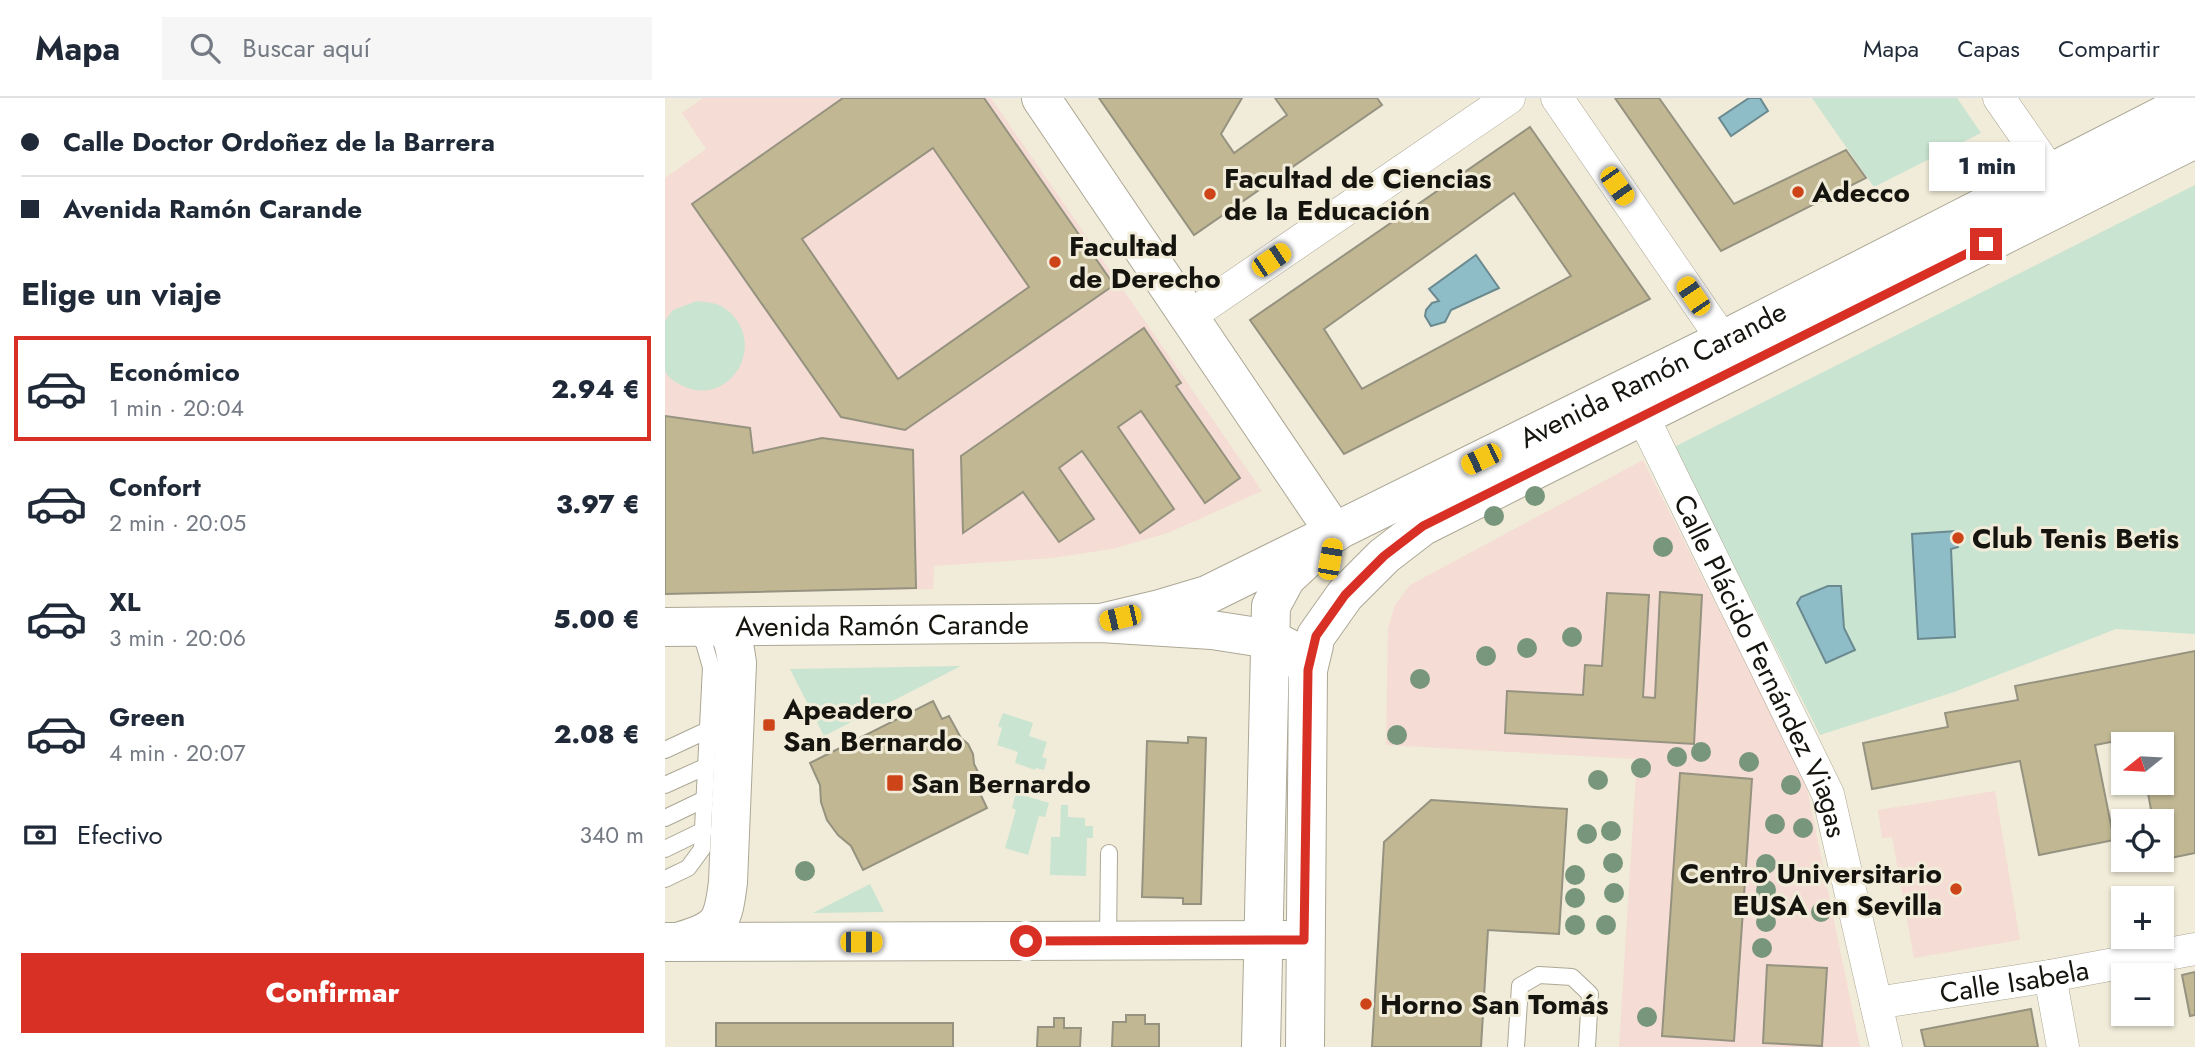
<!DOCTYPE html>
<html lang="es">
<head>
<meta charset="utf-8">
<style>
	body { margin:0; font-family:Jost,sans-serif; background:#f6f6f7; color:#1f2937; height:100vh; display:flex; flex-direction:column; font-size:26px; white-space:nowrap }
	* { box-sizing:border-box; margin:0 }
	p { font-size:23px; color:#747a83 }
	.icon { flex:none; width:38px; height:38px; fill:none; stroke:currentColor; stroke-width:2; stroke-linecap:round; stroke-linejoin:round }
	.map { position:relative; flex:1; overflow:hidden }
	.drawer { display:flex; flex-direction:column; background:#fff; width:665px }
	.drawer>* { flex:none }
	.top-card { display:grid; align-content:center; height:154px; padding:0 21px; background:#fff }
	.needle { width:46px; rotate:252deg }
	.controls { position:absolute; left:1446px; top:634px; display:grid; gap:14px }
	.controls a { display:grid; place-items:center; width:63px; height:63px; border-radius:0px; background:#fff; box-shadow:0 2px 5px #0004; font-size:35px }
	.end { position:absolute; width:32px; height:32px; margin:-16px; border:9px solid #d93025; background:#fff; box-shadow:0 0 0 4px #fff }
	.from { border-radius:50% }
	.bubble { position:absolute; height:49px; border-radius:0px; background:#fff; box-shadow:0 2px 5px #0004; font-size:23px; font-weight:800; line-height:49px; text-align:center }
	.car { position:absolute; width:21px; height:42px; margin:-21px -10px; border-radius:9px; box-shadow:0 0 5px 2px #0007; background:linear-gradient(#f5c518 24%,#345 0 40%,#f5c518 0 76%,#345 0 86%,#f5c518 0) }
	.top-card b { display:flex; align-items:center; gap:24px; height:66px; font-size:26px }
	.top-card b+b { border-top:2px solid #e0e1e3 }
	.top-card i { width:18px; height:18px; background:#1f2937 }
	ul { padding:0; list-style:none }
	li { display:flex; align-items:center; gap:21px; height:105px; margin:0 14px 10px; padding:0 7px; border:4px solid transparent; border-radius:0px }
	li div { flex:1 }
	li b { display:block; font-size:26px }
	li em { font-style:normal; font-weight:800 }
	li.on { border-color:#d93025 }
	li>.icon { width:63px; height:63px; stroke-width:1.5 }
	h2 { padding:0 21px; font-size:32px; line-height:84px }
	.pay { display:flex; align-items:center; gap:18px; height:77px; padding:0 21px; font-size:26px }
	.pay p { margin-inline-start:auto }
	.primary-button { display:flex; gap:14px; margin-top:auto; padding:14px 21px }
	.primary-button a { flex:1; height:80px; border-radius:0px; background:#d93025; color:#fff; font-size:28px; font-weight:800; line-height:80px; text-align:center }
	header { display:flex; align-items:center; gap:42px; box-sizing:border-box; height:98px; padding:0 35px; background:#fff; border-bottom:2px solid #e0e1e3 }
	header strong { font-size:33px }
	nav { display:flex; gap:38px; margin-inline-start:auto; font-size:24px }
	.search { width:490px; height:63px; background:#f6f6f7; display:flex; align-items:center; gap:18px; box-sizing:border-box; padding:0 24px; border-radius:0px; color:#747a83; font-size:26px }
	main { display:flex; flex:1; min-height:0 }
	.map>svg:first-child { display:block }
	.education { fill:#f5dcd4 }
	.green { fill:#c9e4d1 }
	.water { fill:#8ebdc8; stroke:#6a8a90; stroke-width:2 }
	.building { fill:#c1b893; stroke:#969280; stroke-width:2; fill-rule:evenodd }
	.lines { fill:none; stroke-linecap:round; stroke-linejoin:round }
	.lane-casing { stroke:#aca896; stroke-width:18 }
	.street-casing { stroke:#aca896; stroke-width:33 }
	.secondary-casing { stroke:#aca896; stroke-width:40 }
	.primary-casing { stroke:#aca896; stroke-width:40 }
	.lane { stroke:#fff; stroke-width:16 }
	.street { stroke:#fff; stroke-width:32 }
	.secondary { stroke:#fff; stroke-width:38 }
	.primary { stroke:#fff; stroke-width:38 }
	.tree { fill:#77967b }
	.route { stroke:#d93025; stroke-width:9 }
	.poi-dot { fill:#cc4418; stroke:#f1ecd9; stroke-width:2.5 }
	.labels { text-anchor:middle; stroke-width:6; stroke-linejoin:round; paint-order:stroke }
	.poi-label { font-size:28px; font-weight:bold; fill:#16140e; stroke:#f1ecd9; text-anchor:start }
	.street-label { font-size:28px; fill:#16140e; stroke:#f1ecd9 }
</style>
</head>
<body>
<header>
<strong>Mapa</strong>
<div class="search"><svg class="icon" aria-label="search" viewBox="0 0 24 24"><circle cx="10" cy="10" r="6"/><path d="M15 15l6 6"/></svg>Buscar aquí</div>
<nav><a>Mapa</a><a>Capas</a><a>Compartir</a></nav>
</header>
<main>
<section class="drawer">
<div class="top-card">
<b><i class="from"></i>Calle Doctor Ordoñez de la Barrera</b>
<b><i></i>Avenida Ramón Carande</b>
</div>
<h2>Elige un viaje</h2>
<ul>
<li class="on"><svg class="icon" aria-label="car" viewBox="0 0 24 24"><path d="M5 17H2v-5l4-1 3-4h7l3 4 3 1v5h-3M9 17h6M6 11h13"/><circle cx="7" cy="17" r="2"/><circle cx="17" cy="17" r="2"/></svg><div><b>Económico</b><p>1 min · 20:04</p></div><em>2.94 €</em></li>
<li><svg class="icon" aria-label="car" viewBox="0 0 24 24"><path d="M5 17H2v-5l4-1 3-4h7l3 4 3 1v5h-3M9 17h6M6 11h13"/><circle cx="7" cy="17" r="2"/><circle cx="17" cy="17" r="2"/></svg><div><b>Confort</b><p>2 min · 20:05</p></div><em>3.97 €</em></li>
<li><svg class="icon" aria-label="car" viewBox="0 0 24 24"><path d="M5 17H2v-5l4-1 3-4h7l3 4 3 1v5h-3M9 17h6M6 11h13"/><circle cx="7" cy="17" r="2"/><circle cx="17" cy="17" r="2"/></svg><div><b>XL</b><p>3 min · 20:06</p></div><em>5.00 €</em></li>
<li><svg class="icon" aria-label="car" viewBox="0 0 24 24"><path d="M5 17H2v-5l4-1 3-4h7l3 4 3 1v5h-3M9 17h6M6 11h13"/><circle cx="7" cy="17" r="2"/><circle cx="17" cy="17" r="2"/></svg><div><b>Green</b><p>4 min · 20:07</p></div><em>2.08 €</em></li>
</ul>
<div class="pay"><svg class="icon" aria-label="cash" viewBox="0 0 24 24"><path d="M3 7h18v10H3z"/><circle cx="12" cy="12" r="2"/></svg>Efectivo<p>340 m</p></div>
<div class="primary-button"><a>Confirmar</a></div>
</section>
<div class="map">
<svg width="1530" height="949" viewBox="0 0 1530 949">
	<rect width="100%" height="100%" fill="#f1ecd9"/>
	<g class="education">
		<path d="M38 0H326L597 393 503 435 447 451 387 460 269 468 268 491 0 496V80L41 51 17 15Z"/>
		<path d="M978 362 1141 685 1195 949H954L972 661 721 647 723 530 730 507 745 487Z"/>
		<path d="M1330 693 1355 842 1249 860 1227 739 1217 740 1213 712Z"/>
	</g>
	<g class="green">
		<path d="M1147 0H1292L1316 35 1209 89Z"/>
		<path d="M1530 87V536L1451 531 1289 594 1155 637 1009 349Z"/>
		<path d="M32 203C40 204 52 205 58 209 107 242 65 313 16 287 9 283 4 281 0 273V223L8 212Z"/>
		<path d="M296 568 159 638 125 571Z"/>
		<path d="M338 615 368 625 364 638 382 644 377 659 382 661 379 672 371 670 370 672 350 665 353 654 332 647 337 630 333 628Z"/>
		<path d="M351 695 384 705 380 719 374 718 363 757 340 750 351 712 347 710Z"/>
		<path d="M396 707H403V719L420 720V728H428V740H422L421 778 385 777 386 739H395Z"/>
		<path d="M205 786 219 814 148 815Z"/>
	</g>
	<g class="water">
		<path d="M1084 0H1095L1103 13 1066 38 1054 20Z"/>
		<path d="M811 157 834 190 786 212 780 224 766 228 760 218 761 212 767 205 774 203 764 191Z"/>
		<path d="M1291 433 1293 449 1286 451 1290 539 1253 541 1247 436Z"/>
		<path d="M1163 488H1176L1179 530 1190 552 1161 565 1132 505 1136 499Z"/>
	</g>
	<g class="building">
		<path d="M178 0H319L449 187 240 332 176 319 27 106ZM268 50 364 189 233 281 137 141Z"/>
		<path d="M434 0H577L556 36 569 55 622 17 610 0H712L717 7 529 137Z"/>
		<path d="M950 0H994L1069 106 1181 52 1201 80 1056 153Z"/>
		<path d="M865 29 985 201 679 356 585 222ZM849 95 906 178 697 291 659 231Z"/>
		<path d="M479 230 516 285 511 288 575 380 540 405 476 313 453 329 509 411 475 435 417 353 394 370 429 421 394 444 358 394 298 435 296 358Z"/>
		<path d="M0 318 85 330 88 355 157 340 248 352 251 490 0 496Z"/>
		<path d="M995 494 1037 497 1029 646 840 635 842 593 918 597 920 567 937 568 942 495 984 497 978 599 990 600Z"/>
		<path d="M1530 553V755L1496 762V723H1488L1481 684H1496V646H1473L1472 639 1430 647 1449 742 1374 757 1355 663 1207 691 1198 645 1283 629 1280 615 1353 602 1350 588Z"/>
		<path d="M268 603 277 621 284 618 296 640 303 646 308 656 309 666 320 688 313 691 322 710 198 772 186 748 173 737 162 722 156 704 155 687 145 665Z"/>
		<path d="M523 639 541 640 536 806H518V800L477 799 482 643 523 645Z"/>
		<path d="M1015 675 1087 681 1069 943 997 938Z"/>
		<path d="M766 702 902 711 894 836 823 832 816 949H707L719 744Z"/>
		<path d="M1102 867 1162 870 1157 948 1098 945Z"/>
		<path d="M1530 874V917L1525 918 1517 877Z"/>
		<path d="M1366 911 1373 949H1260L1256 932Z"/>
		<path d="M461 917H480V926H494V949H447L448 924H461Z"/>
		<path d="M389 920H399V930H416L415 949H372L373 929H389Z"/>
		<rect x="51" y="925" width="237" height="24"/>
	</g>
	<g class="lines">
		<g class="lane-casing">
			<g id="lane">
				<path d="M0 652 43 632"/>
				<path d="M0 687 42 668"/>
				<path d="M0 720 40 701"/>
				<path d="M0 751 39 732"/>
				<path d="M0 781 23 770 37 751 46 569 39 545 28 532"/>
				<path d="M443 843 444 755"/>
				<path d="M851 949 855 888 874 877 907 879 925 896 922 949"/>
			</g>
		</g>
		<g class="street-casing">
			<g id="street">
				<path d="M892 0 1058 242"/>
				<path d="M1334 0 1386 75"/>
				<path d="M525 218 844 0"/>
				<path id="s1" d="M978 319 1163 696 1221 949"/>
				<path d="M1385 878 1398 949"/>
				<path id="s2" d="M1211 905 1385 878 1530 851"/>
			</g>
		</g>
		<g class="secondary-casing">
			<path id="secondary" d="M376 0 670 435"/>
		</g>
		<g class="primary-casing">
			<g id="primary">
				<path id="s3" d="M436 525 495 511 542 497 1058 242 1530 1"/>
				<path id="s4" d="M0 529 436 525 547 532 605 541 625 551 643 572"/>
				<path d="M651 538 680 497 719 458 758 428 1530 41"/>
				<path d="M16 843C56 831 58 824 63 784L72 565C70 551 69 539 59 529"/>
				<path d="M0 844 639 842"/>
				<path d="M596 949 606 508 621 480 650 453"/>
				<path d="M640 949 643 572 649 547"/>
			</g>
		</g>
		<use href="#lane" class="lane"/>
		<use href="#street" class="street"/>
		<use href="#secondary" class="secondary"/>
		<use href="#primary" class="primary"/>
	</g>
	<g class="tree">
		<circle cx="870" cy="398" r="10"/>
		<circle cx="829" cy="418" r="10"/>
		<circle cx="998" cy="449" r="10"/>
		<circle cx="907" cy="539" r="10"/>
		<circle cx="862" cy="550" r="10"/>
		<circle cx="821" cy="558" r="10"/>
		<circle cx="755" cy="581" r="10"/>
		<circle cx="732" cy="637" r="10"/>
		<circle cx="1036" cy="654" r="10"/>
		<circle cx="1012" cy="659" r="10"/>
		<circle cx="1084" cy="664" r="10"/>
		<circle cx="976" cy="670" r="10"/>
		<circle cx="933" cy="682" r="10"/>
		<circle cx="1126" cy="687" r="10"/>
		<circle cx="1110" cy="726" r="10"/>
		<circle cx="1138" cy="730" r="10"/>
		<circle cx="946" cy="733" r="10"/>
		<circle cx="922" cy="736" r="10"/>
		<circle cx="948" cy="765" r="10"/>
		<circle cx="1101" cy="766" r="10"/>
		<circle cx="140" cy="773" r="10"/>
		<circle cx="910" cy="777" r="10"/>
		<circle cx="1101" cy="792" r="10"/>
		<circle cx="949" cy="795" r="10"/>
		<circle cx="910" cy="800" r="10"/>
		<circle cx="1156" cy="814" r="10"/>
		<circle cx="1101" cy="824" r="10"/>
		<circle cx="910" cy="827" r="10"/>
		<circle cx="941" cy="827" r="10"/>
		<circle cx="1097" cy="850" r="10"/>
		<circle cx="982" cy="919" r="10"/>
	</g>
	<g class="lines">
		<path class="route" d="M361 843 639 842 643 572 651 538 680 497 719 458 758 428 1321 146"/>
	</g>
	<g class="poi-dot">
		<circle cx="1133" cy="94" r="7"/>
		<circle cx="545" cy="96" r="7"/>
		<circle cx="390" cy="164" r="7"/>
		<circle cx="1293" cy="440" r="7"/>
		<rect x="97" y="620" width="14" height="14" rx="3.5"/>
		<rect x="221" y="676" width="18" height="18" rx="3.5"/>
		<circle cx="1291" cy="791" r="7"/>
		<circle cx="701" cy="906" r="7"/>
	</g>
	<g class="labels">
		<g class="poi-label">
			<text x="559" y="90">Facultad de Ciencias<tspan x="559" dy="32">de la Educación</tspan></text>
			<text x="1147" y="104">Adecco</text>
			<text x="404" y="158">Facultad<tspan x="404" dy="32">de Derecho</tspan></text>
			<text x="1307" y="450">Club Tenis Betis</text>
			<text x="118" y="621">Apeadero<tspan x="118" dy="32">San Bernardo</tspan></text>
			<text x="246" y="695">San Bernardo</text>
			<text x="1277" y="785" text-anchor="end">Centro Universitario<tspan x="1277" dy="32">EUSA en Sevilla</tspan></text>
			<text x="715" y="916">Horno San Tomás</text>
		</g>
		<g class="street-label">
			<text dy="10" stroke="none"><textPath href="#s3" startOffset="607">Avenida Ramón Carande</textPath></text>
			<text dy="10" stroke="none"><textPath href="#s4" startOffset="217">Avenida Ramón Carande</textPath></text>
			<text dy="10" stroke="none"><textPath href="#s1" startOffset="276">Calle Plácido Fernández Viagas</textPath></text>
			<text dy="10" stroke="none"><textPath href="#s2" startOffset="140">Calle Isabela</textPath></text>
		</g>
	</g>
</svg>
<div class="controls">
<a><svg class="needle" viewBox="-14 -14 28 28"><path d="M0-13l5 13h-10z" fill="#e53935"/><path d="M0 13l5-13h-10z" fill="#747a83"/></svg></a>
<a><svg class="icon" aria-label="locate" viewBox="0 0 24 24"><circle cx="12" cy="12" r="6"/><path d="M12 2v4M12 18v4M2 12h4M18 12h4"/></svg></a>
<a>+</a>
<a>−</a>
</div>
<i class="end from" style="left:361px;top:843px"></i>
<i class="end" style="left:1321px;top:146px"></i>
<div class="bubble" style="left:1264px;top:44px;width:116px">1 min</div>
<i class="car" style="left:952px;top:88px;rotate:145deg"></i>
<i class="car" style="left:606px;top:162px;rotate:56deg"></i>
<i class="car" style="left:1028px;top:198px;rotate:326deg"></i>
<i class="car" style="left:816px;top:361px;rotate:244deg"></i>
<i class="car" style="left:665px;top:461px;rotate:10deg"></i>
<i class="car" style="left:455px;top:520px;rotate:257deg"></i>
<i class="car" style="left:196px;top:844px;rotate:90deg"></i>
</div>
</main>
</body>
</html>
